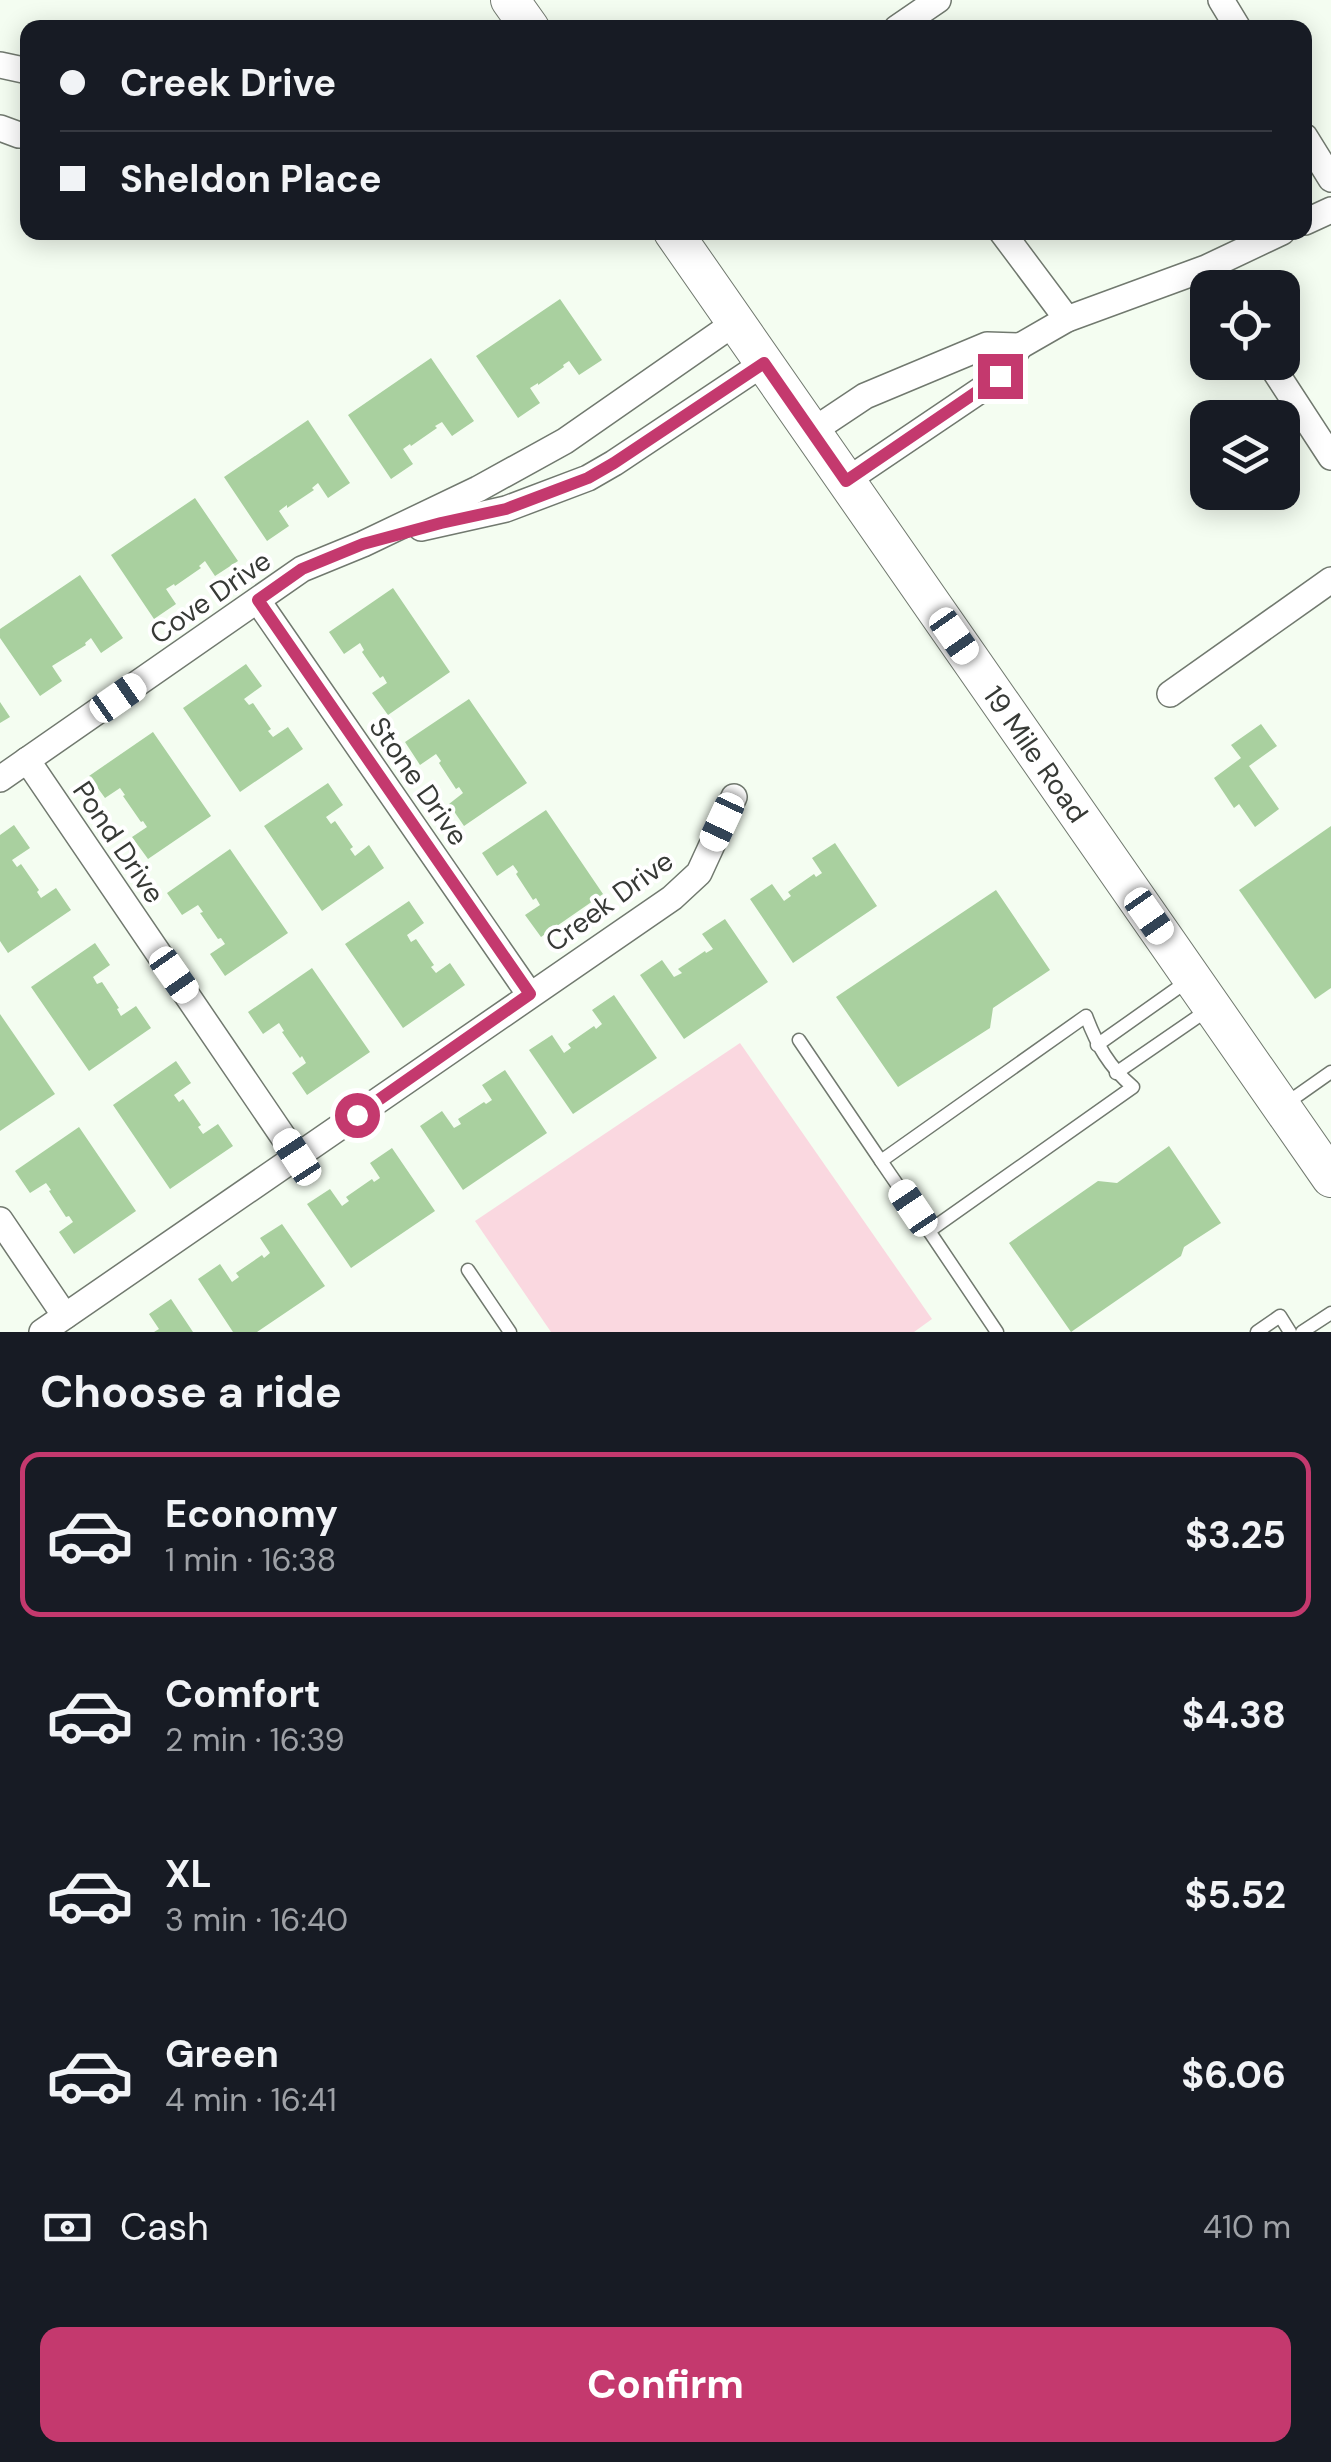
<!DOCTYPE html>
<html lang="en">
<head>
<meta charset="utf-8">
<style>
	body { margin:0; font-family:"DM Sans",sans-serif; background:#20242c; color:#f1f3f6; height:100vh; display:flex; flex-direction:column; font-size:38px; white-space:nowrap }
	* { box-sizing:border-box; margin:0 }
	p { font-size:32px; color:#9ea1a6 }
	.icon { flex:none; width:55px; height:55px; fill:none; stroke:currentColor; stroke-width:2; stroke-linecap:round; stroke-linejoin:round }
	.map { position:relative; height:1332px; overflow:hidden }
	.panel { display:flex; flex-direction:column; background:#171b24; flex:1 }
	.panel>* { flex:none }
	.top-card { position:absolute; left:20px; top:20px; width:1292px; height:220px; border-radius:20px; box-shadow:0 5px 25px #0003; display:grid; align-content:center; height:220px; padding:0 40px; background:#171b24 }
	.tools { position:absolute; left:1190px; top:270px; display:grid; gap:20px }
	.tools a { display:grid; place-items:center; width:110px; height:110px; border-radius:20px; background:#171b24; box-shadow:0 5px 25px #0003; font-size:50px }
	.end { position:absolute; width:45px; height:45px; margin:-22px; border:12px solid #c4396e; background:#fff; box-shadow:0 0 0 5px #fff }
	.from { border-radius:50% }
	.car { position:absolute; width:30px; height:60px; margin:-30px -15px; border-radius:12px; box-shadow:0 0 8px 2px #0007; background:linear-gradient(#fff 24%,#345 0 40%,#fff 0 76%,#345 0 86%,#fff 0) }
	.top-card b { display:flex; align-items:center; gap:35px; height:95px; font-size:38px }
	.top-card b+b { border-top:2px solid #363941 }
	.top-card i { width:25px; height:25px; background:#f1f3f6 }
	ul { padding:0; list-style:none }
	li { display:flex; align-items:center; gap:30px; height:165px; margin:0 20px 15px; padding:0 20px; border:5px solid transparent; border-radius:20px }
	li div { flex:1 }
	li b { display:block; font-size:38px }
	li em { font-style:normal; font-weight:700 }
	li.active { border-color:#c4396e }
	li>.icon { width:90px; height:90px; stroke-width:1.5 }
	h2 { padding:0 40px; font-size:45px; line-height:120px }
	.pay { display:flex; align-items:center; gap:25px; height:110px; padding:0 40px; font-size:38px }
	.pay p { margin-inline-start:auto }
	.action { display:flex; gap:20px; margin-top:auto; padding:20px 40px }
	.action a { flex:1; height:115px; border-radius:20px; background:#c4396e; color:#fff; font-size:40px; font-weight:700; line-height:115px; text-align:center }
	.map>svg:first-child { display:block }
	.green { fill:#fad8e0 }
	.building { fill:#a9d09f }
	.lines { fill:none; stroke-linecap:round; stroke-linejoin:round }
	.lane-casing { stroke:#71796f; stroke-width:15 }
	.street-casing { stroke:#71796f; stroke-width:28 }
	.secondary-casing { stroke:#71796f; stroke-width:40 }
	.lane { stroke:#fff; stroke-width:12 }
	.street { stroke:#fff; stroke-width:25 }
	.secondary { stroke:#fff; stroke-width:38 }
	.route { stroke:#c4396e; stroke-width:12 }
	.labels { text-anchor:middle; stroke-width:8; stroke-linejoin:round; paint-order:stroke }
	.street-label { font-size:28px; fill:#373a36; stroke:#fff }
</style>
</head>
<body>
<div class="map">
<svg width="1331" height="1332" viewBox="0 0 1331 1332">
	<rect width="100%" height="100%" fill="#f4fdf1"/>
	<path class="green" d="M740 1043 932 1319 914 1332H551L475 1221Z"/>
	<g class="building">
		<path d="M560 299 602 360 579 375 569 361 563 365 564 367 538 385V383L530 388 540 403 518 418 476 356Z"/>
		<path d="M431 358 474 421 452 436 442 422 435 426 437 428 411 446 410 444 403 449 413 464 391 479 348 415Z"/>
		<path d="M308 420 350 483 328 498 318 483 312 488 314 490 287 508V505L279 511 289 526 267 541 224 477Z"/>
		<path d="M195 498 238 561 215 576 205 561 199 566 201 568 175 586 174 584 166 589 176 604 154 619 111 555Z"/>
		<path d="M80 575 123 638 101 653 91 638 85 643 86 645 52 666 62 681 40 696 0 638V629Z"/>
		<path d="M393 588 450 672 388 715 372 693 387 683 383 676 380 678 362 652 364 650 360 643 344 654 329 632Z"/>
		<path d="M246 664 262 686 244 699 249 705 253 703 271 729 268 731 273 737 288 727 303 749 240 792 183 708Z"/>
		<path d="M469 699 527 783 464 826 449 804 463 793 459 787 456 789 439 763 441 761 436 754 420 765 405 742Z"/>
		<path d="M0 702 10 717 0 723Z"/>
		<path d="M1261 724 1277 746 1249 766 1279 809 1255 827 1239 804 1234 808 1214 778 1241 758 1231 745Z"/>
		<path d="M153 732 211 816 148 859 132 837 147 827 143 821 141 822 123 796 125 795 120 788 105 798 89 776Z"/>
		<path d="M328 783 343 805 326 817 331 824 335 821 353 847 350 849 355 856 369 845 384 868 322 911 264 826Z"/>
		<path d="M546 810 603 894 541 937 525 915 540 905 536 898 533 900 516 874 518 872 513 865 497 876 482 853Z"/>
		<path d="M14 825 30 848 12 860 17 867 21 864 39 890 37 892 41 898 56 888 71 910 8 953 0 941V835Z"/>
		<path d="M1331 826V988L1315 999 1239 890Z"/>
		<path d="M835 843 877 906 793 963 750 899 772 884 784 901 791 896 788 892 814 874 816 877 822 873 812 858Z"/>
		<path d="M230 849 288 933 225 976 210 954 225 944 221 938 218 939 200 913 203 912 198 905 182 915 167 893Z"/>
		<path d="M996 890 1050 970 993 1008 990 1028 898 1087 836 997Z"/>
		<path d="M409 901 424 923 407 935 411 942 416 939 434 965 431 967 436 973 450 963 465 985 403 1028 345 944Z"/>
		<path d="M725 919 768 982 684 1039 640 975 662 960 674 977 682 973 678 969 705 951 706 953 713 949 702 934Z"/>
		<path d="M95 943 110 965 93 977 97 984 102 982 119 1008 117 1009 121 1016 136 1006 151 1028 89 1071 31 987Z"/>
		<path d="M312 968 370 1052 307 1095 292 1073 306 1063 302 1056 300 1058 282 1032 284 1031 279 1023 263 1034 248 1012Z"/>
		<path d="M614 995 657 1058 573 1114 529 1050 552 1035 564 1053 571 1048 568 1044 594 1026 596 1029 602 1024 592 1010Z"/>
		<path d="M0 1014 55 1094 0 1131Z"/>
		<path d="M176 1061 191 1083 174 1095 179 1102 183 1099 201 1125 198 1127 203 1134 218 1124 233 1146 170 1189 113 1105Z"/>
		<path d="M505 1070 547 1133 463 1190 420 1126 442 1111 454 1128 461 1124 458 1119 484 1102 486 1104 492 1100 482 1085Z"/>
		<path d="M79 1127 136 1211 74 1254 59 1232 73 1222 69 1216 66 1217 49 1191 51 1190 46 1183 30 1193 15 1171Z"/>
		<path d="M1169 1146 1221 1223 1184 1247 1181 1256 1071 1332 1009 1243 1098 1181 1117 1183Z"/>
		<path d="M392 1148 435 1211 351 1268 307 1204 330 1189 342 1206 349 1201 346 1197 372 1179 374 1182 380 1178 370 1163Z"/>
		<path d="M282 1224 325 1286 257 1332H233L198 1279 220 1264 232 1282 239 1277 236 1273 262 1255 264 1258 270 1253 260 1238Z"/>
		<path d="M171 1299 193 1332H154L159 1329 149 1314Z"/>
	</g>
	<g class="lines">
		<g class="lane-casing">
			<g id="lane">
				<path d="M799 1040 881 1161 1086 1016C1097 1045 1109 1067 1133 1087L929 1231 997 1332"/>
				<path d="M1097 1045 1189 980"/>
				<path d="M1116 1073 1209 1009"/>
				<path d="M1284 1105 1331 1072"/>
				<path d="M881 1161 929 1231"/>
				<path d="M468 1270 510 1332"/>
				<path d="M1257 1332 1280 1316 1290 1332"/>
				<path d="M1302 1332 1331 1313"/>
			</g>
		</g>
		<g class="street-casing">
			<g id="street">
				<path d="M1221 0 1238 28"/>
				<path d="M897 28 938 0"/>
				<path d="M0 65 28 71"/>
				<path d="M0 128 19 135 28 134"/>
				<path d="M1305 137 1331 179"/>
				<path d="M1305 222 1331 210"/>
				<path d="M1002 232 1067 319"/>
				<path d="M1020 346 1067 319 1206 268 1282 232"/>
				<path d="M1269 362 1331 457"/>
				<path d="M811 432 865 396 987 345 1020 346 1000 377 846 481"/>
				<path d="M421 528 506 509 588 478 614 463 764 363"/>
				<path d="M258 601 530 995"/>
				<path d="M1170 694 1331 580"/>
				<path d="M27 760 297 1157"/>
				<path d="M0 779 302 569 363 544 478 489 565 441 736 322"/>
				<path d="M0 1220 65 1316"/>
				<path d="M42 1332 672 898 699 873 734 797"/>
			</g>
		</g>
		<g class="secondary-casing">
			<g id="secondary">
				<path d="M510 0 530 28"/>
				<path d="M673 232 1331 1178"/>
			</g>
		</g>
		<use href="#lane" class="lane"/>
		<use href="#street" class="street"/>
		<use href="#secondary" class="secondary"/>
	</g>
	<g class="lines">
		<path class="route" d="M357 1115 530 994 258 600 302 569 363 544 441 523 506 509 588 478 614 463 764 363 846 481 1000 376"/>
	</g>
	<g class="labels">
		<g class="street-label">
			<text transform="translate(210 597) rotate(-35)" y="10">Cove Drive</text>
			<text transform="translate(1036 754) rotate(55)" y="10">19 Mile Road</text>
			<text transform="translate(419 781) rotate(55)" y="10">Stone Drive</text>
			<text transform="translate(119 842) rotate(56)" y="10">Pond Drive</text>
			<text transform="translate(609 901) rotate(-36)" y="10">Creek Drive</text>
		</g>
	</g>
</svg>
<div class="tools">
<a><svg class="icon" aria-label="locate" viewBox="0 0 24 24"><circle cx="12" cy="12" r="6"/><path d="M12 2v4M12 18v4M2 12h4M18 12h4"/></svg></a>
<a><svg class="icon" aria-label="layers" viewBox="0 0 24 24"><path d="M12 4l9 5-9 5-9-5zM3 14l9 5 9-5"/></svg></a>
</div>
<i class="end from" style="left:357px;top:1115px"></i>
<i class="end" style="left:1000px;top:376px"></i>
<i class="car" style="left:954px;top:636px;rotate:145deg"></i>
<i class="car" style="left:118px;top:698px;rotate:55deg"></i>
<i class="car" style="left:722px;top:822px;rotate:205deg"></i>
<i class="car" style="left:1149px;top:916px;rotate:145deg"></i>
<i class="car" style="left:174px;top:975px;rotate:145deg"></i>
<i class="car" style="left:297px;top:1157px;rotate:327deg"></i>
<i class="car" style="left:913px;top:1208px;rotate:326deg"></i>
<div class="top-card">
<b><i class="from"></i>Creek Drive</b>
<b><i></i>Sheldon Place</b>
</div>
</div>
<section class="panel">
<h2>Choose a ride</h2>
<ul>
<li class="active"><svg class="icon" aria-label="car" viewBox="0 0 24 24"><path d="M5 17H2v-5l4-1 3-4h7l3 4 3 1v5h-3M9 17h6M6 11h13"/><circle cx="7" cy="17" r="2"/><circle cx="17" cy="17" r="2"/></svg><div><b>Economy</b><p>1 min · 16:38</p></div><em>$3.25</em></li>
<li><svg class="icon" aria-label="car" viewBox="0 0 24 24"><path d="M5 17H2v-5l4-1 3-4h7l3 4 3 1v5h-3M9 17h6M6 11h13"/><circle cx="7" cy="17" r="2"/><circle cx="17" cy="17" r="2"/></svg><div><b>Comfort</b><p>2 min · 16:39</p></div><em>$4.38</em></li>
<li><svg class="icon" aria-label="car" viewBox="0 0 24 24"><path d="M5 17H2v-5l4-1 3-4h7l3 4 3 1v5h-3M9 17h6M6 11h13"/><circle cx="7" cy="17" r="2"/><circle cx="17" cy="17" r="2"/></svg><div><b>XL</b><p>3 min · 16:40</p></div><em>$5.52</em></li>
<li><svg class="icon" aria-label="car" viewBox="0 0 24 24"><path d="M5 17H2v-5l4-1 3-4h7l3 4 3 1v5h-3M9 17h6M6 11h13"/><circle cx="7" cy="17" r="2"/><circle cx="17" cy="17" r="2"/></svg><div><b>Green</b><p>4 min · 16:41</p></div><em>$6.06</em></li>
</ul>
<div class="pay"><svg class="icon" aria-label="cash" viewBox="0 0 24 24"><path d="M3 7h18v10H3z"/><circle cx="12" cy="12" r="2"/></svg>Cash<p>410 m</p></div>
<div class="action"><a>Confirm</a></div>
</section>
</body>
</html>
